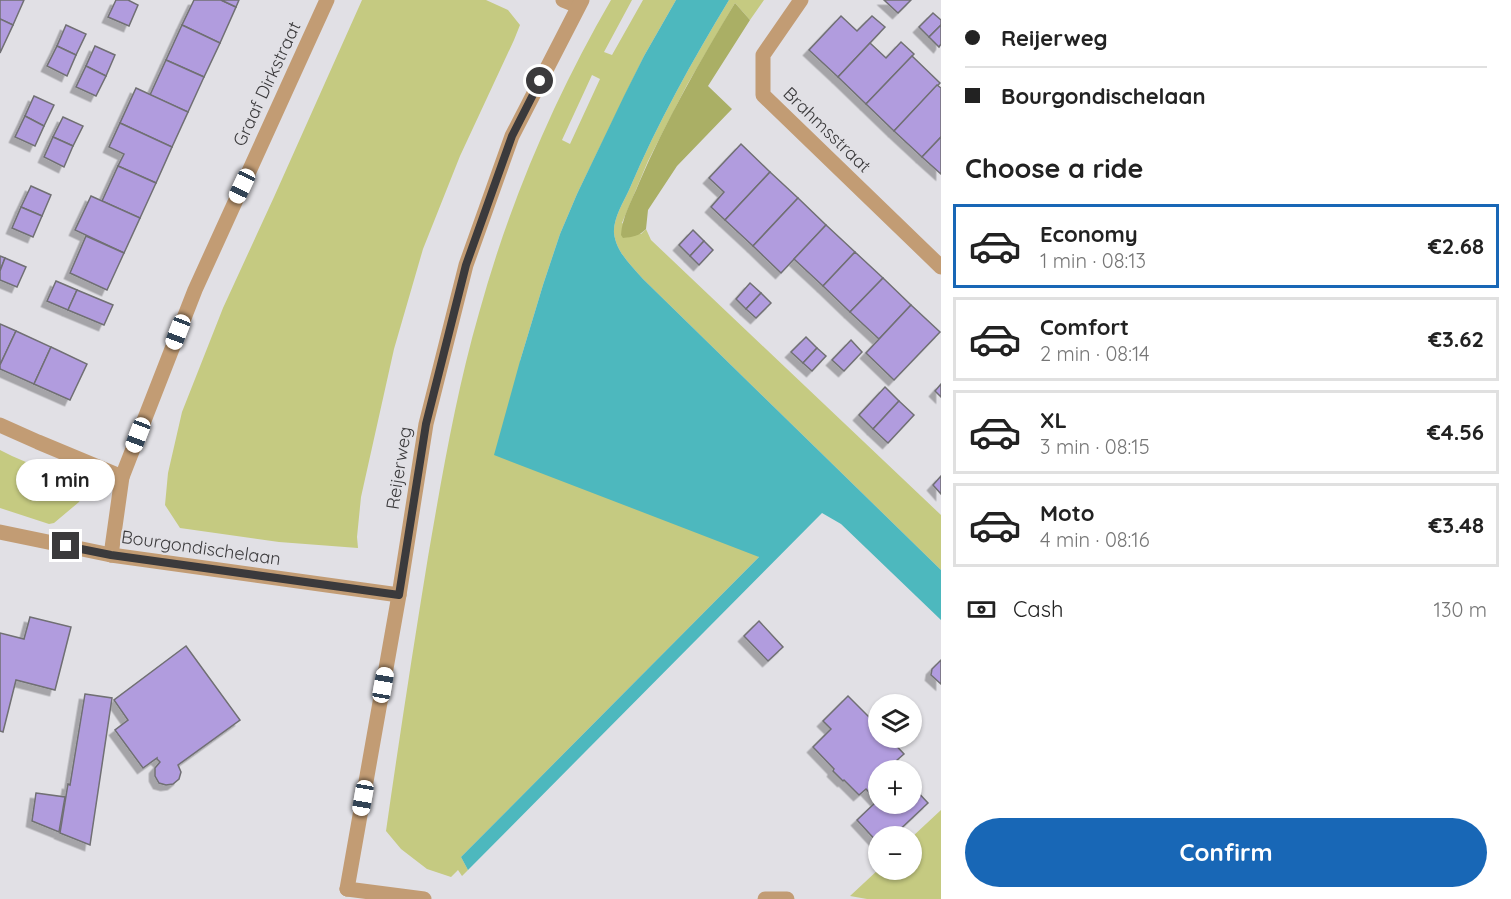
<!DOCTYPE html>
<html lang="en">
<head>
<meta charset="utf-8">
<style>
	body { margin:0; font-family:Quicksand,sans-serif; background:#f6f6f6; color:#222; height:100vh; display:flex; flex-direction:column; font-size:22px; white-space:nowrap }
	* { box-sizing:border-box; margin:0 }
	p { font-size:20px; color:#767676 }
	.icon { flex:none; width:33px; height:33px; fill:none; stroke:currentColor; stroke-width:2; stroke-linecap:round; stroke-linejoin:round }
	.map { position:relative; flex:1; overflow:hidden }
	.drawer { display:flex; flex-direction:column; background:#fff; width:570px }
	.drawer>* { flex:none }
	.hud { display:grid; align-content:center; height:132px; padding:0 24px; background:#fff }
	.buttons { position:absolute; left:868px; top:694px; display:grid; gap:12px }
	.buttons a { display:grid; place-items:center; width:54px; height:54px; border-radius:50%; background:#fff; box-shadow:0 2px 4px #0004; font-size:30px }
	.end { position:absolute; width:27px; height:27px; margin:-14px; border:8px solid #3b3a3c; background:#fff; box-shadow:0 0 0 3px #fff }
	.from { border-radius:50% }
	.bubble { position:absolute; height:42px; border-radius:21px; background:#fff; box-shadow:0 2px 4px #0004; font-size:20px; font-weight:700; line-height:42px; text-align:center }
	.car { position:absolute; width:18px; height:36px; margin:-18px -9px; border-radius:8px; box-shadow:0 0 4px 2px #0007; background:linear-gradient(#fff 24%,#345 0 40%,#fff 0 76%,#345 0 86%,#fff 0) }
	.hud b { display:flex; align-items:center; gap:21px; height:57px; font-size:22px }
	.hud b+b { border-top:2px solid #e0e0e0 }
	.hud i { width:15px; height:15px; background:#222 }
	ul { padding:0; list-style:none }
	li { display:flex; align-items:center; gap:18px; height:84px; margin:0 12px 9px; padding:0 12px; border:3px solid #e0e0e0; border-radius:0px }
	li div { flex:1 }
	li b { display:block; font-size:22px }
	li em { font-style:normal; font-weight:700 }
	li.active { border-color:#1867b6 }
	li>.icon { width:54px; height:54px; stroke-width:1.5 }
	h2 { padding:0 24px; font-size:27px; line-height:72px }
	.pay { display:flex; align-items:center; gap:15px; height:66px; padding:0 24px; font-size:22px }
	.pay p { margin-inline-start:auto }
	.button { display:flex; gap:12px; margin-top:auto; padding:12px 24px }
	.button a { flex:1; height:69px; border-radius:36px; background:#1867b6; color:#fff; font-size:24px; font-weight:700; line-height:69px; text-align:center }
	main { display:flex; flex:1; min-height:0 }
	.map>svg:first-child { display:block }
	.green { fill:#c5ca81; fill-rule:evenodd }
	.forest { fill:#aaaf65 }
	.water { fill:#4db8be }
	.building { fill:#b19cde; stroke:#706f73; stroke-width:1.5; filter:url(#shadow) }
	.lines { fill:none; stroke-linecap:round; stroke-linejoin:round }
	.service { stroke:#c29c74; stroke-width:15 }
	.minor { stroke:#c29c74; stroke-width:15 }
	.route { stroke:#3b3a3c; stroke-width:8 }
	.labels { text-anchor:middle; stroke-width:4.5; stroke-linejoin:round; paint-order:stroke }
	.street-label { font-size:18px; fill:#3b3a3c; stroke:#e1e0e5 }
</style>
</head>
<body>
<main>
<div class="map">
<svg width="941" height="899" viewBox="0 0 941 899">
	<defs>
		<filter id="shadow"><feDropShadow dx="-5.5" dy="5.5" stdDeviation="0" flood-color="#0004"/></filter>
	</defs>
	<rect width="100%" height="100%" fill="#e1e0e5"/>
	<g class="green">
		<path d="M362 0H486L508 10 520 25 514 40 460 156 423 249 394 349 361 497 357 537 358 548 279 542 180 528 165 505 168 473 182 412 223 308 274 197Z"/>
		<path d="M611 0H632L604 52 612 55 643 0H676L644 56 577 194 560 234 543 285 520 361 759 557 461 857 468 870 462 876 458 870 451 877 427 869 401 849 386 831C399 740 413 649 428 557 442 476 456 393 479 313 509 204 554 98 611 0ZM592 75 600 79 570 144 562 140Z"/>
		<path d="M729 0H764L750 20 735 3 687 85 648 161 622 223 641 234 646 229 651 240 941 515V570L643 279C631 265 616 252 614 233 613 219 623 203 629 190 657 124 692 61 729 0Z"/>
		<path d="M0 450 12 456 86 488 79 502 54 523 49 524 0 508Z"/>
		<path d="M941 810V899H867L850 896 879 869V870H912V837Z"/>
	</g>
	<path class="forest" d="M735 3 750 20 708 86 732 109 677 166 648 210 646 229C639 236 633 237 623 238L621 235C622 217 632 200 639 183 666 120 700 61 735 3Z"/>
	<path class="water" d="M676 0H729C692 61 657 124 629 190 623 203 613 219 614 233 616 252 631 265 643 279L941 570V620L841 524 822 513 468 870 461 857 759 557 494 455 520 361 543 285 560 234 577 194 624 96 644 56Z"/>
	<g class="building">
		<path d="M0 0H24L13 25 0 19Z"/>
		<path d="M116 0H128L138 5 129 26 108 17Z"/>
		<path d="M194 0H221L236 7 220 43 182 25Z"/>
		<path d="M221 0H239L236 7Z"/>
		<path d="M884 0H911L898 13Z"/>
		<path d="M933 13 941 20V25L929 37 919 27Z"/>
		<path d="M841 16 857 31 872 16 885 27 838 77 809 50Z"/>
		<path d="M0 19 13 25 0 53Z"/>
		<path d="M66 25 86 34 76 55 57 46Z"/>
		<path d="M182 25 220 43 204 77 166 60Z"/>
		<path d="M941 25V44L939 47 929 37Z"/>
		<path d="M901 42 914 54 866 104 838 77 870 43 886 58Z"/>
		<path d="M57 46 76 55 67 76 47 66Z"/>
		<path d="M95 46 115 55 106 76 86 66Z"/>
		<path d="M912 56 940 83 894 131 866 104Z"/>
		<path d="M166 60 204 77 188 112 150 95Z"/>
		<path d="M86 66 106 76 96 96 76 87Z"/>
		<path d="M937 85 941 88V137L922 157 894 131Z"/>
		<path d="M136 88 188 112 172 147 120 123Z"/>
		<path d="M34 96 54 105 44 126 25 116Z"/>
		<path d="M25 116 44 126 35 146 15 137Z"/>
		<path d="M63 117 83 126 73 146 53 137Z"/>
		<path d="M120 123 172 147 156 183 118 166 124 154 109 147Z"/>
		<path d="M53 137 73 146 64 167 44 157Z"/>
		<path d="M941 137V174L922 157Z"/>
		<path d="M741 144 770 172 725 220 711 207 724 192 709 178Z"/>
		<path d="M118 166 156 183 140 218 102 201Z"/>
		<path d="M770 172 798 198 753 246 725 220Z"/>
		<path d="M31 186 51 195 42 216 21 207Z"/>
		<path d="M91 196 140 218 124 253 75 230Z"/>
		<path d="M798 198 826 225 781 273 753 246Z"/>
		<path d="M21 207 42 216 33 237 12 228Z"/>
		<path d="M826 225 855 252 823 286 794 259Z"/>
		<path d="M693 230 704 241 690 256 679 245Z"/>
		<path d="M86 236 124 253 107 290 70 273Z"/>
		<path d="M704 241 713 250 699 265 690 256Z"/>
		<path d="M855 252 883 278 850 312 823 286Z"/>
		<path d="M0 256 5 258 0 271Z"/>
		<path d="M5 258 26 267 17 287 0 280V271Z"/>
		<path d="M883 278 911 305 879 339 850 312Z"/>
		<path d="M56 281 77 290 68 310 47 301Z"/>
		<path d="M750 283 761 293 746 309 736 299Z"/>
		<path d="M77 290 113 305 104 325 68 310Z"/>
		<path d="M761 293 771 303 756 318 746 309Z"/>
		<path d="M911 305 940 332 894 380 866 353Z"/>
		<path d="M0 324 16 331 0 365Z"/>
		<path d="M16 331 51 347 34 384 0 369V365Z"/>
		<path d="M806 337 817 348 803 363 791 352Z"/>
		<path d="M851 340 862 352 844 371 832 360Z"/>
		<path d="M51 347 87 364 70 400 34 384Z"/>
		<path d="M817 348 826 356 812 371 803 363Z"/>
		<path d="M941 384V397L935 391Z"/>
		<path d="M885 387 899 401 873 429 859 415Z"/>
		<path d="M899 401 914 415 888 443 873 429Z"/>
		<path d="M941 476V494L933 485Z"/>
		<path d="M30 617 71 627 55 690 16 680 3 732 0 731V633L24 639Z"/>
		<path d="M759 621 783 647 768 661 744 636Z"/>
		<path d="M186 646 240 720 178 765 181 772 179 779 173 784 166 785 159 783 155 776V768L160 762 157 759V758L143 768 115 730 128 720 114 700Z"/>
		<path d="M941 660V684L931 675 932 669Z"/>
		<path d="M85 694 112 698 90 845 60 833 68 784 70 785Z"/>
		<path d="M848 696 879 727V738H889L904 754 888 768 891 771H879V804H912V786L928 803 892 837H879V844L857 820 877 801 866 789 859 795 844 780 843 781 833 771 834 769 813 747 831 729 823 721Z"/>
		<path d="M36 793 65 797 59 832 32 821Z"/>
	</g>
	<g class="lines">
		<g class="service">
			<path d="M347 889 424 899"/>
			<path d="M765 899H787"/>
		</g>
		<g class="minor">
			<path d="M563 0 578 6"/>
			<path d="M801 0 763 55V95L941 267"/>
			<path d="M0 425 38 442 122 477"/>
			<path d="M0 532 111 555 399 595"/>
			<path d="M111 555 122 477 195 290 327 0"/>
			<path d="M347 889 399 595 426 424 466 265 512 136 582 0"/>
		</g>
	</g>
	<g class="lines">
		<path class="route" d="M66 546 111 555 399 595 426 424 466 265 512 136 540 81"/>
	</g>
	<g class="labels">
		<g class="street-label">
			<text transform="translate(267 84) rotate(-65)" y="6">Graaf Dirkstraat</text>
			<text transform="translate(827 130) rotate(44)" y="6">Brahmsstraat</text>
			<text transform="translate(399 468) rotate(-81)" y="6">Reijerweg</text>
			<text transform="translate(201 548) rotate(8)" y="6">Bourgondischelaan</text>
		</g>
	</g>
</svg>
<div class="buttons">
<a><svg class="icon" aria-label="layers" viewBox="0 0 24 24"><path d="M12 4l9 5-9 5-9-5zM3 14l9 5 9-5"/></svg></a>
<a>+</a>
<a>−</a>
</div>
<i class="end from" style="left:540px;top:81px"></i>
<i class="end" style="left:66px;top:546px"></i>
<div class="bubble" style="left:16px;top:459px;width:99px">1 min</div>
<i class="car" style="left:242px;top:186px;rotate:205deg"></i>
<i class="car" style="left:178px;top:332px;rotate:201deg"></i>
<i class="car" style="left:138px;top:435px;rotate:201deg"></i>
<i class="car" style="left:383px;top:685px;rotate:10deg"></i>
<i class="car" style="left:363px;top:798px;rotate:190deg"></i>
</div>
<section class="drawer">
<div class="hud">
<b><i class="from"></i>Reijerweg</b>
<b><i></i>Bourgondischelaan</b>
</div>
<h2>Choose a ride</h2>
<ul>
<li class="active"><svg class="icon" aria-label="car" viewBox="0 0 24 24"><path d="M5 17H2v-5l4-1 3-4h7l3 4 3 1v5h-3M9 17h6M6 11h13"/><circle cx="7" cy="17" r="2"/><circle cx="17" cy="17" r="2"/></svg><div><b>Economy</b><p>1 min · 08:13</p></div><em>€2.68</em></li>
<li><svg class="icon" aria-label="car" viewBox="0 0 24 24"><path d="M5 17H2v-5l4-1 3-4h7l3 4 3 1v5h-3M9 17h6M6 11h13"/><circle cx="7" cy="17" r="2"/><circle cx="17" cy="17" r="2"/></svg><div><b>Comfort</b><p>2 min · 08:14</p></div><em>€3.62</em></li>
<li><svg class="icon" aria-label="car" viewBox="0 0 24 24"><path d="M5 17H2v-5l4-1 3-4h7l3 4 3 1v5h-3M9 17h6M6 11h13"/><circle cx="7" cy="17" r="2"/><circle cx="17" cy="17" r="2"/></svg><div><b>XL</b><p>3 min · 08:15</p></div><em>€4.56</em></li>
<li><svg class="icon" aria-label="car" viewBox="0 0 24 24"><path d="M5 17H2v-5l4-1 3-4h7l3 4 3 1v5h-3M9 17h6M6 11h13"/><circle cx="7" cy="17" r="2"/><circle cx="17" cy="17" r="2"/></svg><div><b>Moto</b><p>4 min · 08:16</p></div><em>€3.48</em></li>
</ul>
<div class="pay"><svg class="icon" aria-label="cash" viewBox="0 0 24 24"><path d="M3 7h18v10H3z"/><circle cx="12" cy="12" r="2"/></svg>Cash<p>130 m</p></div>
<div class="button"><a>Confirm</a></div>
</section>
</main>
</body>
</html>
